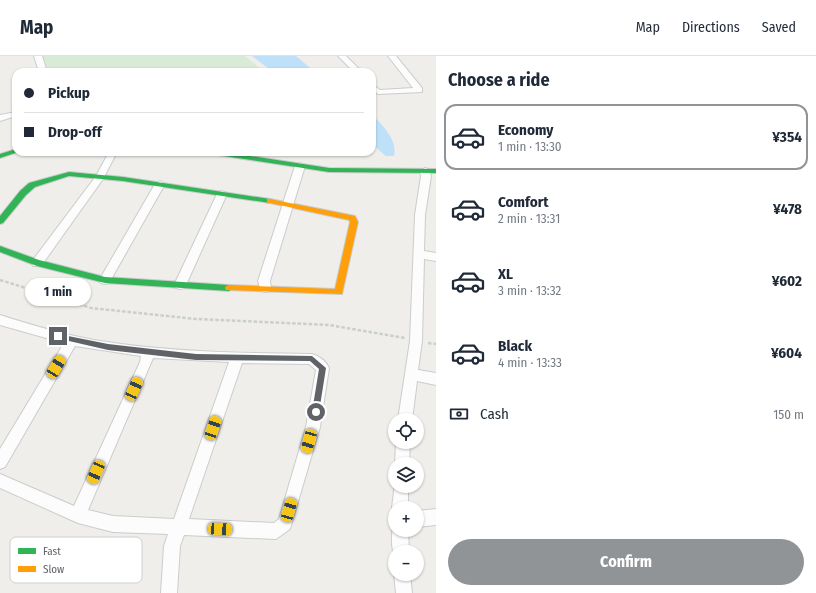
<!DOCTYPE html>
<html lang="en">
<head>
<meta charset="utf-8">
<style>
	body { margin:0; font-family:"Fira Sans Condensed",sans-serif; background:#f6f6f7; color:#1f2937; height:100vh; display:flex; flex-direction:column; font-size:15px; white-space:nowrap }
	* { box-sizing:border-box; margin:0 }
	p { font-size:13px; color:#747a83 }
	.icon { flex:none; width:22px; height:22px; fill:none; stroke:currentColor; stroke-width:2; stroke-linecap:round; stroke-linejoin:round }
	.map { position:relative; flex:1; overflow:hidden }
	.panel { display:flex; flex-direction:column; background:#fff; width:380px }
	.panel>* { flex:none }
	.top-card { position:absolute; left:12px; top:12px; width:364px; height:88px; border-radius:12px; box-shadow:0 1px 3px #0004; display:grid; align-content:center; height:88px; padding:0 12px; background:#fff }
	.fabs { position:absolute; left:388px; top:357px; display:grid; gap:8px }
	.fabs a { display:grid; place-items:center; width:36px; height:36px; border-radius:50%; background:#fff; box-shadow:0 1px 3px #0004; font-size:20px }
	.end { position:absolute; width:18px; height:18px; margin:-9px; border:5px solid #5f6368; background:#fff; box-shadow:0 0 0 2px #fff }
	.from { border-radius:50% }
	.bubble { position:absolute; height:28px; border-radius:14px; background:#fff; box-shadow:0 1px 3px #0004; font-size:13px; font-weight:700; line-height:28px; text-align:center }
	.car { position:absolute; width:12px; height:24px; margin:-12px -6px; border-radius:5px; box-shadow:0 0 3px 1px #0007; background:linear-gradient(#f5c518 24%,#345 0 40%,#f5c518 0 76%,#345 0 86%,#f5c518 0) }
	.top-card b { display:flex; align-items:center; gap:14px; height:38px; font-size:15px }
	.top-card b+b { border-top:1px solid #e0e1e3 }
	.top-card i { width:10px; height:10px; background:#1f2937 }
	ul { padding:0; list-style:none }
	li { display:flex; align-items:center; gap:12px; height:66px; margin:0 8px 6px; padding:0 4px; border:2px solid transparent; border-radius:12px }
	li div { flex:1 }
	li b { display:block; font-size:15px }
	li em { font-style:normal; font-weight:700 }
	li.on { border-color:#919496 }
	li>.icon { width:36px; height:36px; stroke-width:1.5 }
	h2 { padding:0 12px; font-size:18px; line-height:48px }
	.pay { display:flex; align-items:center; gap:10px; height:44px; padding:0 12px; font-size:15px }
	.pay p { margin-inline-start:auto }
	.button { display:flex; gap:8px; margin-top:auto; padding:8px 12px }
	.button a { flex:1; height:46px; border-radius:24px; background:#919496; color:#fff; font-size:16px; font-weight:700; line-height:46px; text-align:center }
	header { display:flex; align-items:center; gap:24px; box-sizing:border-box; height:56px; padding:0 20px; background:#fff; border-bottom:1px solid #e0e1e3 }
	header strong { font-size:19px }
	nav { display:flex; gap:22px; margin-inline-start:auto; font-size:14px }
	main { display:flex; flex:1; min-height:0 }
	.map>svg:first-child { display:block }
	.green { fill:#d8ebd6 }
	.water { fill:#bfe0f9 }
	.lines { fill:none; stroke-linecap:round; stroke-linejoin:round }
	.street-casing { stroke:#cbcccc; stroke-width:2 }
	.fast-casing { stroke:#cacacb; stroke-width:2 }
	.slow-casing { stroke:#cacacb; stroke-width:2 }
	.path { stroke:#cacfcc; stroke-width:2.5; stroke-dasharray:3.5 2; stroke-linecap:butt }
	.street { fill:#fdfcfc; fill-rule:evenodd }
	.fast { fill:#30b455; fill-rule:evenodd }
	.slow { fill:#ff9f0a; fill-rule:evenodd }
	.route { fill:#5f6368 }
	.key { fill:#fff; stroke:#cfd0d2; stroke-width:1 }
	.key-label { font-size:11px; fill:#5f6368 }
</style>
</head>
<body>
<header>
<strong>Map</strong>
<nav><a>Map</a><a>Directions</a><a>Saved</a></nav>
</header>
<main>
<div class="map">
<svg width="436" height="537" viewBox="0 0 436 537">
	<rect width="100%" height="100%" fill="#efeeea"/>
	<path class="green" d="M41 0H245L264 16H46Z"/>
	<g class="water">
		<path d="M252 0H296L315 16H273Z"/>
		<path d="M372 59C382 68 398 85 394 100H386L372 88Z"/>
	</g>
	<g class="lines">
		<g class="street-casing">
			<g id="street">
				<path d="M34 0H42L47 16H39Z"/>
				<path d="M338 0H346L362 16H354Z"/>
				<path d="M388 0H396L422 32V36L378 38 372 34V28L380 34 413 32Z"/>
				<path d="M16 56V60L0 65V59Z"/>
				<path d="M109 96H117L103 123 41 210H33L32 207 33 204 96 120Z"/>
				<path d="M300 107 305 110 270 225 271 232 269 235 265 236 261 235 258 225 295 110Z"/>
				<path d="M425 112 428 113 431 120 425 159 424 195 436 197V205L424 203 422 285 418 314 436 317V329L417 325 412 364H398L410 285 415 159 421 120 420 115Z"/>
				<path d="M160 125 165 128 109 227 105 228 101 227 99 224 101 221 155 128Z"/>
				<path d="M222 135 227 138 186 229 184 232 180 233 176 232 174 229 217 138Z"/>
				<path d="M0 259C31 269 62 278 94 284 166 296 239 297 312 298 319 300 326 305 329 312L320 371 290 473 276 483 184 479 180 490 177 537H161L164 490 168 478 113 476 78 467 0 432V418L74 450 140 306 141 300 75 290 5 411 0 413V393L64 287 0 269ZM153 302 229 306 174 463 113 460 88 454ZM242 307 309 308 316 314 306 371 279 463 274 467 189 463Z"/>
				<path d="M396 386H410L409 408 395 409Z"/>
				<path d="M395 427V430H408V452H395V458L392 452Z"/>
				<path d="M436 453V469L417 471V455Z"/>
				<path d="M394 468 395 474H408L409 496H395V501C391 492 391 477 394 468Z"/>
				<path d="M395 515V518H410L412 537H396L394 518Z"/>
			</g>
		</g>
		<g class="fast-casing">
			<g id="fast">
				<path d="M16 93V96H18L0 102V98Z"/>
				<path d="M208 96H224L329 112 436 113V117L329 116 211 98Z"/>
				<path d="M69 116 123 121 270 143 274 145 270 147 123 125 69 120 35 131 26 139 3 167 0 168V160L20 135 29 127Z"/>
				<path d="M0 190 39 204 105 221 229 229 233 232 229 235 105 227 37 210 0 196Z"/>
			</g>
		</g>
		<g class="slow-casing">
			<path id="slow" d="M267 143H270L355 160 358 166 342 238 226 234 225 232 226 230 229 229 335 233 350 166 349 164 270 147H267Z"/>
		</g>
		<g class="path">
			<path d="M0 224 91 252 196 263 329 269 405 282"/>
			<path d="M428 287 436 288"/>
		</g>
		<use href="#street" class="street"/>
		<use href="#fast" class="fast"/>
		<use href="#slow" class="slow"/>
	</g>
	<path class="route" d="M58 278 108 288 196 298 312 300 326 312 319 356 316 360 312 356 319 313 310 305 196 304 108 294 56 282V279Z"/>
	<rect x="10" y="481" width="132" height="46" rx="6" class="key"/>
	<rect x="18" y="492" width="18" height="6" fill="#30b455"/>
	<rect x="18" y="510" width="18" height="6" fill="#ff9f0a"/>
	<g class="key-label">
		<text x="43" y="499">Fast</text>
		<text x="43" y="517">Slow</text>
	</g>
</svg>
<div class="fabs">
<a><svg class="icon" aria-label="locate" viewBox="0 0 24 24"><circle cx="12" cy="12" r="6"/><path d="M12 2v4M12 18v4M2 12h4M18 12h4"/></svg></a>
<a><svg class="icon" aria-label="layers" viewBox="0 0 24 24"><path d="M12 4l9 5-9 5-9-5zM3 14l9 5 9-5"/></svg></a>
<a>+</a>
<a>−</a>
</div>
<i class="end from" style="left:316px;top:356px"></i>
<i class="end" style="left:58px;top:280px"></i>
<div class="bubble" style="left:25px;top:222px;width:66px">1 min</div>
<i class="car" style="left:56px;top:311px;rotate:31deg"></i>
<i class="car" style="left:134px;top:333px;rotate:24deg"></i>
<i class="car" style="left:213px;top:372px;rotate:19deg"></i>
<i class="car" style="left:309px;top:385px;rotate:196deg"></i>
<i class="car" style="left:96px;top:416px;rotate:204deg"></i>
<i class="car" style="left:289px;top:454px;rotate:16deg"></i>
<i class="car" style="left:220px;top:473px;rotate:93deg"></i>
<div class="top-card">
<b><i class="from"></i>Pickup</b>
<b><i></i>Drop-off</b>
</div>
</div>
<section class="panel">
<h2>Choose a ride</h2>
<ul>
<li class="on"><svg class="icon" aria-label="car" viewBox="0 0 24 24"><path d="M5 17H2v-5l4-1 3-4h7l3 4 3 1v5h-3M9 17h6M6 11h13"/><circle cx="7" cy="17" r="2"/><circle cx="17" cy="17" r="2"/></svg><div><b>Economy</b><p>1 min · 13:30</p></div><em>¥354</em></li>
<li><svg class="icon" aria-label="car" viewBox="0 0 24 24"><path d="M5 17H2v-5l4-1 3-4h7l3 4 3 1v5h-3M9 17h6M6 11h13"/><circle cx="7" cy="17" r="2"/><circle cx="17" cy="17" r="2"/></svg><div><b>Comfort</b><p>2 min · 13:31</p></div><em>¥478</em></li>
<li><svg class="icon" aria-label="car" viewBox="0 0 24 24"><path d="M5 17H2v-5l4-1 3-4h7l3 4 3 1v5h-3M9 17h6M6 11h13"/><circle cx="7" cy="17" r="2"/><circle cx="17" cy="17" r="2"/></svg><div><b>XL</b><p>3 min · 13:32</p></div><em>¥602</em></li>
<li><svg class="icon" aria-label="car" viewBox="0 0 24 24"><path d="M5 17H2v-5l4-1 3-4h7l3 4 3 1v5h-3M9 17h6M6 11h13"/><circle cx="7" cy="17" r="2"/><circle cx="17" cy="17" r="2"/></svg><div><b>Black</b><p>4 min · 13:33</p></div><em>¥604</em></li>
</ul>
<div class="pay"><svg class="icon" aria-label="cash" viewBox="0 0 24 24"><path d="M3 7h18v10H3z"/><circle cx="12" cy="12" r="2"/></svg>Cash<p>150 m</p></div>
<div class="button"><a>Confirm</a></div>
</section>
</main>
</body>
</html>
